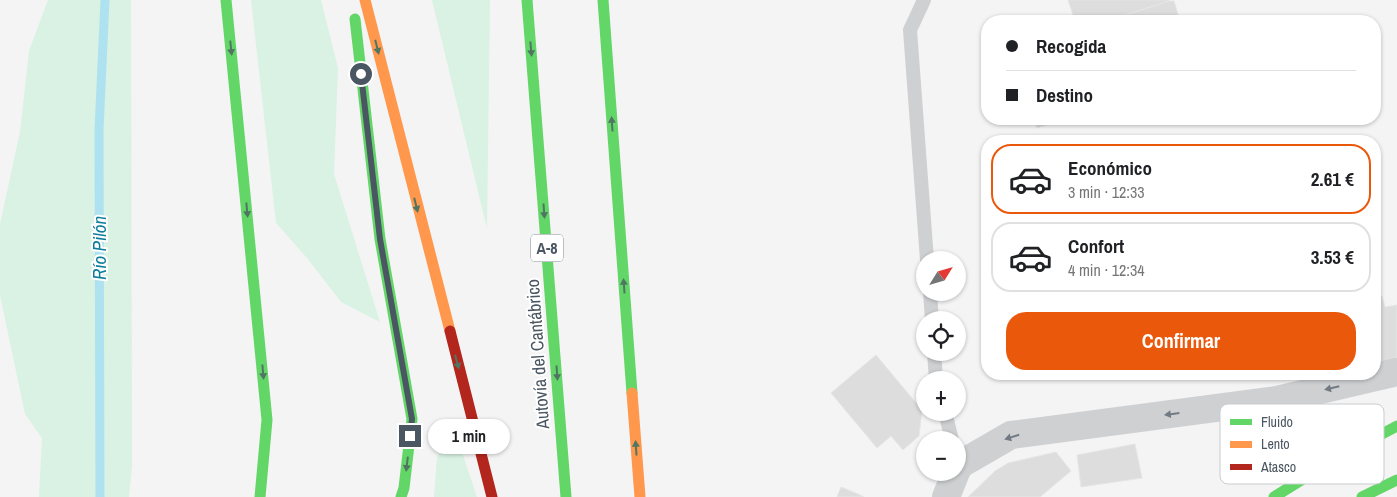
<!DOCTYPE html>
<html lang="es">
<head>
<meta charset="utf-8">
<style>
	body { margin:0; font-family:"Archivo Narrow",sans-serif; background:#f6f6f6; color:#202124; height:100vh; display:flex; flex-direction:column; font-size:19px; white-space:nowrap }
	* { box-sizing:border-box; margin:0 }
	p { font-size:16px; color:#757577 }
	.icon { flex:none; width:28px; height:28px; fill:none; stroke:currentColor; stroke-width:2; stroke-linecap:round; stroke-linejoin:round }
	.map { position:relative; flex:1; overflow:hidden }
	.panel { position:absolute; left:981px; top:135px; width:400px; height:245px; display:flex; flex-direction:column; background:#fff; border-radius:20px; box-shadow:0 1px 4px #0004 }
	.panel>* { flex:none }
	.banner { position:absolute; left:981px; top:15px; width:400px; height:110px; border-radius:20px; box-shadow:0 1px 4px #0004; display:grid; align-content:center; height:110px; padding:0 25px; background:#fff }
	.needle { width:32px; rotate:53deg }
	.buttons { position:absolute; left:916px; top:251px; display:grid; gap:10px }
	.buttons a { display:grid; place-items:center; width:50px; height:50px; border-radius:50%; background:#fff; box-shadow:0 1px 4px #0004; font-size:25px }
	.end { position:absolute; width:22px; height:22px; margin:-11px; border:6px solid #4a5661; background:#fff; box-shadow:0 0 0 2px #fff }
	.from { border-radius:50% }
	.bubble { position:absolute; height:35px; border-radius:18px; background:#fff; box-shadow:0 1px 4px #0004; font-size:16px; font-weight:700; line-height:35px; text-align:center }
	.banner b { display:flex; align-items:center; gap:18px; height:48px; font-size:19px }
	.banner b+b { border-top:1px solid #e0e0e0 }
	.banner i { width:12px; height:12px; background:#202124 }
	ul { padding:9px 0 0; list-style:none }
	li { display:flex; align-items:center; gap:15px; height:70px; margin:0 10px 8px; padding:0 15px; border:2px solid #e0e0e0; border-radius:20px }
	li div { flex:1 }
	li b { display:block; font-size:19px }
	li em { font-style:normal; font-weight:700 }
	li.active { border-color:#ea580c }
	li>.icon { width:45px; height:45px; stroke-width:1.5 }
	.cta { display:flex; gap:10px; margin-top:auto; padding:10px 25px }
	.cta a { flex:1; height:58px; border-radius:20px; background:#ea580c; color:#fff; font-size:20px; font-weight:700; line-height:58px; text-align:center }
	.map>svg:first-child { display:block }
	.green { fill:#d9f2e3 }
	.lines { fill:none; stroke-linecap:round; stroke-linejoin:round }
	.stream { stroke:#aee2f0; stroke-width:9 }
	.building { fill:#ddddde; stroke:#e5e6e7 }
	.lane { stroke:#ced0d2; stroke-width:14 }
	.street { stroke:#ced0d2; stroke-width:28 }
	.fast { stroke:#63d668; stroke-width:11 }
	.slow { stroke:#ff974d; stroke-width:11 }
	.jam { stroke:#b3261e; stroke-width:11 }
	.oneway { fill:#507663 }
	.oneway2 { fill:#727b83 }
	.route { stroke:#4a5661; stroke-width:6 }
	.labels { text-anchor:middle; stroke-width:4; stroke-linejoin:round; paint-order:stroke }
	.shield { fill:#fff; stroke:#808990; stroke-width:1 }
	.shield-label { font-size:16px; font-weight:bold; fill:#4a5661 }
	.street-label { font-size:18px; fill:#4a5661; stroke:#fff }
	.water-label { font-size:19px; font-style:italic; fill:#0c7c9b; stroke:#fff }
	.key { fill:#fff; stroke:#c9ccd0; stroke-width:1 }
	.key-label { font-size:14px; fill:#4a5661 }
</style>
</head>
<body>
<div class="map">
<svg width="1397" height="497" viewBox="0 0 1397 497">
	<rect width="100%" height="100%" fill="#f4f4f4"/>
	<g class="green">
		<path d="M48 0H131L132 466 129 497H39L42 438 25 414 0 295V224L20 132 29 51Z"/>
		<path d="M251 0H321L338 68 334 174 380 322 341 302 307 258 276 223Z"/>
		<path d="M432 0H490L487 229Z"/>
		<path d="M450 440 461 449 477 497H434L437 457Z"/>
	</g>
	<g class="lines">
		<path class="stream" d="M100 497 99 130 105 0"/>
	</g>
	<g class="building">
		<path d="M1068 0H1169V1L1107 21H1075Z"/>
		<path d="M1169 1H1174L1180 21H1107Z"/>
		<path d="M1034 119H1066L1037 128Z"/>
		<path d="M1375 294 1382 296 1385 307 1397 305V359L1375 363Z"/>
		<path d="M876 355 922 410 919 436 903 450 891 436 877 448 831 393Z"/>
		<path d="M1135 444 1142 478 1081 487 1077 455Z"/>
		<path d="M1056 452 1071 471 1040 497H968L995 471 1008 463Z"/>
		<path d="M841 487 858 494 864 497H837Z"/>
	</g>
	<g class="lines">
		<g class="lane">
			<path d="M924 0 910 30 927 260"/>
			<path d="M930 292 932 320"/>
			<path d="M934 352 936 380"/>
			<path d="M945 412 952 440"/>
		</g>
		<g class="street">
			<path d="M958 468 959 465 1011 435 1277 400 1397 372"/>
			<path d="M946 497 956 472"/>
		</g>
		<g class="fast">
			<path d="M226 0 267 420 260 497"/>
			<path d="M527 0 566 497"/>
			<path d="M603 0 632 393"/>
			<path d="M355 19 380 239 412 419 404 488 401 497"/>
			<path d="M1274 497 1340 456 1397 426"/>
			<path d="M1362 497 1397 480"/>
		</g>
		<g class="slow">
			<path d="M365 0 450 331"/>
			<path d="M632 393 640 497"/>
		</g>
		<path class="jam" d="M450 331 492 497"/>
	</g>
	<defs><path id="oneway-solid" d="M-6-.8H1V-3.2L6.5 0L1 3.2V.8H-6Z" transform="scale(1.25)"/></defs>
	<g class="oneway">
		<use href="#oneway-solid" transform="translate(377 47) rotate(76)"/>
		<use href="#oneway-solid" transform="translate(231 48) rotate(84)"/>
		<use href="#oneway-solid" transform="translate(531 49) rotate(85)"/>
		<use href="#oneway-solid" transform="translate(612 124) rotate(-94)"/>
		<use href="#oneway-solid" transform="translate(416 205) rotate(76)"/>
		<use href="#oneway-solid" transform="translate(247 210) rotate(85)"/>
		<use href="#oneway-solid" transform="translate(544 211) rotate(86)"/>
		<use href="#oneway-solid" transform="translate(624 286) rotate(-94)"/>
		<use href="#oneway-solid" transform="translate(457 362) rotate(75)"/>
		<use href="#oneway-solid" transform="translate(263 372) rotate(85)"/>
		<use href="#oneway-solid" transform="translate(557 373) rotate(86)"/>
		<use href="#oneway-solid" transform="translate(636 448) rotate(-94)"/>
		<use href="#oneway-solid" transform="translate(407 464) rotate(97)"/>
	</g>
	<g class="oneway2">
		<use href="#oneway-solid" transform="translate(1332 388) rotate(167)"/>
		<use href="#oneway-solid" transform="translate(1172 414) rotate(173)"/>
		<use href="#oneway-solid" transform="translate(1012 437) rotate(163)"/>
	</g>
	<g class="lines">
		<path class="route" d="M361 74 380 239 412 419 410 436"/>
	</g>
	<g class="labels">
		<rect class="shield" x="531" y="234.5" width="32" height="27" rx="4"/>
		<g class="shield-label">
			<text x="547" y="254">A-8</text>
		</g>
		<g class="street-label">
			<text transform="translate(538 354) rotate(-94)" y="6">Autovía del Cantábrico</text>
		</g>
		<g class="water-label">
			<text transform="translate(99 248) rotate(-90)" y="7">Río Pilón</text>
		</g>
	</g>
	<rect x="1220" y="404" width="164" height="80" rx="8" class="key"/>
	<rect x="1230" y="419" width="22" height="6" fill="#63d668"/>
	<rect x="1230" y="441" width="22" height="7" fill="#ff974d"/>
	<rect x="1230" y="464" width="22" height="6" fill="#b3261e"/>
	<g class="key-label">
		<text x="1261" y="427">Fluido</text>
		<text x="1261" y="449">Lento</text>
		<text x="1261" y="472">Atasco</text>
	</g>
</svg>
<div class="buttons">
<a><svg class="needle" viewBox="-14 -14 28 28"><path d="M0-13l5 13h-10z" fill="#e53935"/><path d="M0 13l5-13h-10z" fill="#757577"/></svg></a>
<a><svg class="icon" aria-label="locate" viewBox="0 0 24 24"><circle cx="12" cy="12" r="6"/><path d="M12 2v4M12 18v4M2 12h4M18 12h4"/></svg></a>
<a>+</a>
<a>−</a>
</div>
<i class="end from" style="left:361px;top:74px"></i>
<i class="end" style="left:410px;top:436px"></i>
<div class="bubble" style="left:428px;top:419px;width:82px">1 min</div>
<div class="banner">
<b><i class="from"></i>Recogida</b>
<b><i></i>Destino</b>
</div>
<section class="panel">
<ul>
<li class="active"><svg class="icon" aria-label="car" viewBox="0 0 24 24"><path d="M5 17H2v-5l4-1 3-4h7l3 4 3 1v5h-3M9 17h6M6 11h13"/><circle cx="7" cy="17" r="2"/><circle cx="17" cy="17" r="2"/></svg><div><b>Económico</b><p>3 min · 12:33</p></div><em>2.61 €</em></li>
<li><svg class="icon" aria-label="car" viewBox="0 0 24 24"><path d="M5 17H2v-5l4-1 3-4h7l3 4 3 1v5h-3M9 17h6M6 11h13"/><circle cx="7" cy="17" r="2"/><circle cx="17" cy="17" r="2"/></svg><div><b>Confort</b><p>4 min · 12:34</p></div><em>3.53 €</em></li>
</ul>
<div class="cta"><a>Confirmar</a></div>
</section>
</div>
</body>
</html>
